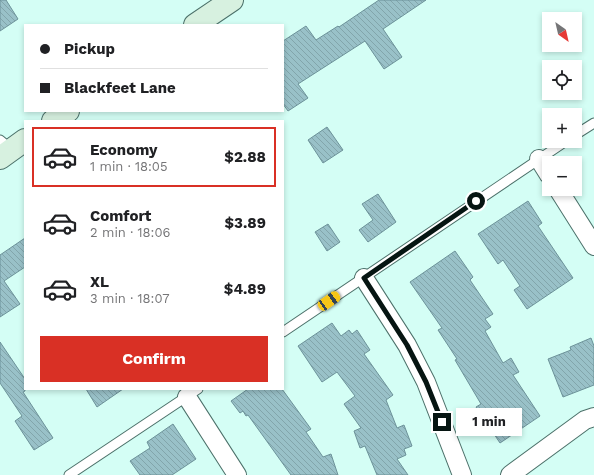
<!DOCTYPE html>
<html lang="en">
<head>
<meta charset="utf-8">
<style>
	body { margin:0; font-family:"Work Sans",sans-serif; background:#f6f6f6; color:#202124; height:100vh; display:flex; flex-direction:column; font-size:15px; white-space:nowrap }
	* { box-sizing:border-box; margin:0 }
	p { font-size:13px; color:#757577 }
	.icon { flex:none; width:22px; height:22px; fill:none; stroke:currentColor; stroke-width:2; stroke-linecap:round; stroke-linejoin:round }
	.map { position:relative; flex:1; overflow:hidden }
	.drawer { position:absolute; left:24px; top:120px; width:260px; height:270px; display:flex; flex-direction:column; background:#fff; border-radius:0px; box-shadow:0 2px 6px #0003 }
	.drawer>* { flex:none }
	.hud { position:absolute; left:24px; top:24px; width:260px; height:88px; border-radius:0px; box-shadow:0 2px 6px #0003; display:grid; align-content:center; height:88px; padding:0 16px; background:#fff }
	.needle { width:26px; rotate:146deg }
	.controls { position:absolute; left:542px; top:12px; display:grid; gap:8px }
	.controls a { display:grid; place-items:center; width:40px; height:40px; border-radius:0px; background:#fff; box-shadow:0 2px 6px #0003; font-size:20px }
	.end { position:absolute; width:18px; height:18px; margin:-9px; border:5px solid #061512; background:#fff; box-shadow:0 0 0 2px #fff }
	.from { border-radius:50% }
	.bubble { position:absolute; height:28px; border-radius:0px; background:#fff; box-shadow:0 2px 6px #0003; font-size:13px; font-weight:700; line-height:28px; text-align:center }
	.car { position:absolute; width:12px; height:24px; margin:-12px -6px; border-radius:5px; box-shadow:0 0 3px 1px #0007; background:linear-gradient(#f5c518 24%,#345 0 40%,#f5c518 0 76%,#345 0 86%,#f5c518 0) }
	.hud b { display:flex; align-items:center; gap:14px; height:38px; font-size:15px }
	.hud b+b { border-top:1px solid #e0e0e0 }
	.hud i { width:10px; height:10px; background:#202124 }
	ul { padding:7px 0 0; list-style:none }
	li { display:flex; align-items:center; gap:12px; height:60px; margin:0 8px 6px; padding:0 8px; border:2px solid transparent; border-radius:0px }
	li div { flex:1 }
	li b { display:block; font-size:15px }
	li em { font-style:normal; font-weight:700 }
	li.selected { border-color:#d93025 }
	li>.icon { width:36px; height:36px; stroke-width:1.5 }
	.cta { display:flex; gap:8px; margin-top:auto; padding:8px 16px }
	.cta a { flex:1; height:46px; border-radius:0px; background:#d93025; color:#fff; font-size:16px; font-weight:700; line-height:46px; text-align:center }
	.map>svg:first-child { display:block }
	.building { fill:url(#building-back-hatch); stroke:#6c9299 }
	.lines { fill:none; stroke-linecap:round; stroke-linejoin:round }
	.service-casing { stroke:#4c716a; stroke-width:11 }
	.minor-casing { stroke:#4c716a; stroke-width:20 }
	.secondary-casing { stroke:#4c716a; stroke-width:24 }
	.service { stroke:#fff; stroke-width:9 }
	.minor { stroke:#fff; stroke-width:18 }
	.secondary { stroke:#d7f1e0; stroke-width:22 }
	.route { stroke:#061512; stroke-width:5 }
</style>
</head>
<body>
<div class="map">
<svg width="594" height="475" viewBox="0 0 594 475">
	<defs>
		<pattern id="building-back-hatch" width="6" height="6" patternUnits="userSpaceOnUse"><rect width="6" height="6" fill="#99c1c8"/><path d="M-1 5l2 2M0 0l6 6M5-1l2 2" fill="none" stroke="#82a5ab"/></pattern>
	</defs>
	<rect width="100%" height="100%" fill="#d4fef5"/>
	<g class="building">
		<path d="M0 0H6L18 19 0 31Z"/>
		<path d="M379 0H426L383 29 402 57 384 69 365 41 298 84 308 98 288 111 283 104V41L306 26 316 40 338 26 339 27Z"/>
		<path d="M327 127 343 150 323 163 308 140Z"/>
		<path d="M378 194 396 222 368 242 359 230 373 220 362 204Z"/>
		<path d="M528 201 542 223 538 226 573 278 527 309 514 290 520 286 503 260 498 264 478 234Z"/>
		<path d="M328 224 340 242 327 251 315 232Z"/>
		<path d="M25 238V267L4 281 20 304 0 317V255Z"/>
		<path d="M455 251 473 277 470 280 493 314 485 319 491 327 485 331 503 363 511 358 519 372 513 375 540 416 500 443 476 407 481 404 455 360 457 359 438 330 442 328 410 282Z"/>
		<path d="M332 323 341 336 349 330 352 334 357 330 370 350 364 354 393 395 386 400 397 428 404 425 412 446 404 449 406 455 397 459 408 475H377L365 446 360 448 354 431 361 428 344 404 355 396 337 372 322 382 298 346Z"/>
		<path d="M591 338 594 346V385L563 397 548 359 571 350 570 347Z"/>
		<path d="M0 342 25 379V391L23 392 53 438 34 450 15 421 22 416 0 383Z"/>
		<path d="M86 389H123L97 407Z"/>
		<path d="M248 389H282L311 429 306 432 323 457 331 454 338 475H291L248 415 246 416 243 411 240 413 231 401Z"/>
		<path d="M173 424 196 459 172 475H140L130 461 150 448 147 442Z"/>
	</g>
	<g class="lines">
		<g class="service-casing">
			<g id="service">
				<path d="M575 135 594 123"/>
				<path d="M0 140 12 150"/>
				<path d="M283 332 566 141"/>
				<path d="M69 475 198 389"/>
			</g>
		</g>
		<g class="minor-casing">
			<g id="minor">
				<path d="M539 159 549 175"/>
				<path d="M558 189 594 246"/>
				<path d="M364 278 407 345 426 382 462 475"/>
				<path d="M187 397 237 475"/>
				<path d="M510 475 585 420 594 417"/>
			</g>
		</g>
		<g class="secondary-casing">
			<g id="secondary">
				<path d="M195 25 232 0"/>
				<path d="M53 121 68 111"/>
				<path d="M0 158 25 140"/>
			</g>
		</g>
		<use href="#service" class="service"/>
		<use href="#minor" class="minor"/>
		<use href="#secondary" class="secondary"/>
	</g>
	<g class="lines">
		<path class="route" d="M442 422 426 382 407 345 364 278 476 201"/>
	</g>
</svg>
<div class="controls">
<a><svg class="needle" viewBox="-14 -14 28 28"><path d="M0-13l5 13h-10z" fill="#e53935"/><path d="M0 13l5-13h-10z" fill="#757577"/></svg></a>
<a><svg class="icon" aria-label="locate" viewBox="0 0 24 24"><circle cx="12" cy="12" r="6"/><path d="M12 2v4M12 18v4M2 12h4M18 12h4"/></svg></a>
<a>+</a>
<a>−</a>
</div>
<i class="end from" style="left:476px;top:201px"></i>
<i class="end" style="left:442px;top:422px"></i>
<div class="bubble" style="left:456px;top:408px;width:66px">1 min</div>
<i class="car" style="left:329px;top:301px;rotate:56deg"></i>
<div class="hud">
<b><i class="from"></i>Pickup</b>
<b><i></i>Blackfeet Lane</b>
</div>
<section class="drawer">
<ul>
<li class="selected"><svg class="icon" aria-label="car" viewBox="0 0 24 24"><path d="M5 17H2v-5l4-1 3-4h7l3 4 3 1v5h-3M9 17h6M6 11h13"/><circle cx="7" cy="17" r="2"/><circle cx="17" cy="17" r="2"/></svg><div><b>Economy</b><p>1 min · 18:05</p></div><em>$2.88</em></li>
<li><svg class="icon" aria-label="car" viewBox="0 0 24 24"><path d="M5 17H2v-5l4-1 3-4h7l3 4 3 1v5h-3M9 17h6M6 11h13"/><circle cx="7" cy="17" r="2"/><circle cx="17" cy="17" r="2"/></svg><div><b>Comfort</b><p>2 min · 18:06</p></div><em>$3.89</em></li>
<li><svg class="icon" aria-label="car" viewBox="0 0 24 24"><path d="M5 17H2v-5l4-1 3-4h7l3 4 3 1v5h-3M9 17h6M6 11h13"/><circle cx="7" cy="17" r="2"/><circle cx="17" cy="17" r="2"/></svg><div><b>XL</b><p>3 min · 18:07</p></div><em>$4.89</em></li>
</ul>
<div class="cta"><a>Confirm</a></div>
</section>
</div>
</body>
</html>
